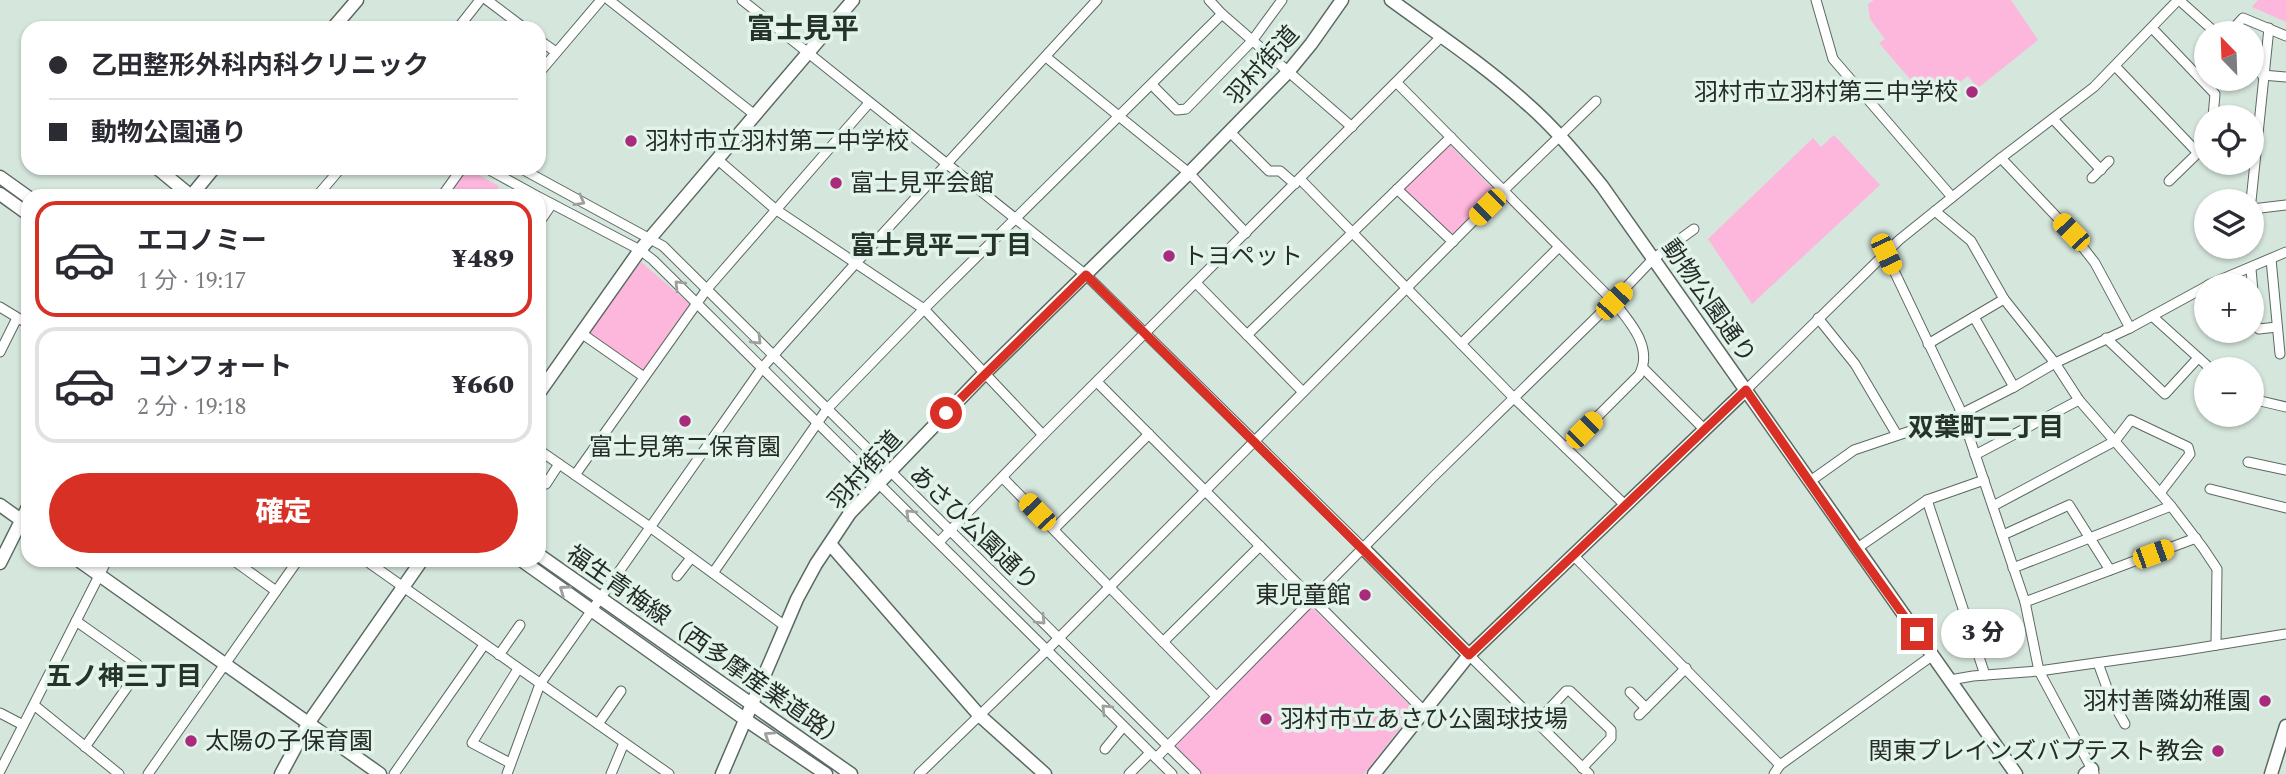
<!DOCTYPE html>
<html lang="ja">
<head>
<meta charset="utf-8">
<style>
	body { margin:0; font-family:Spectral,"Noto Sans JP",serif; background:#f2f2f3; color:#2b2b33; height:100vh; display:flex; flex-direction:column; font-size:26px; white-space:nowrap }
	* { box-sizing:border-box; margin:0 }
	p { font-size:23px; color:#7c7c81 }
	.icon { flex:none; width:38px; height:38px; fill:none; stroke:currentColor; stroke-width:2; stroke-linecap:round; stroke-linejoin:round }
	.map { position:relative; flex:1; overflow:hidden }
	.side { position:absolute; left:21px; top:189px; width:525px; height:378px; display:flex; flex-direction:column; background:#fff; border-radius:21px; box-shadow:0 2px 5px #0004 }
	.side>* { flex:none }
	.banner { position:absolute; left:21px; top:21px; width:525px; height:154px; border-radius:21px; box-shadow:0 2px 5px #0004; display:grid; align-content:center; height:154px; padding:0 28px; background:#fff }
	.needle { width:46px; rotate:337deg }
	.controls { position:absolute; left:2194px; top:21px; display:grid; gap:14px }
	.controls a { display:grid; place-items:center; width:70px; height:70px; border-radius:50%; background:#fff; box-shadow:0 2px 5px #0004; font-size:35px }
	.end { position:absolute; width:32px; height:32px; margin:-16px; border:9px solid #d93025; background:#fff; box-shadow:0 0 0 4px #fff }
	.from { border-radius:50% }
	.bubble { position:absolute; height:49px; border-radius:24px; background:#fff; box-shadow:0 2px 5px #0004; font-size:23px; font-weight:800; line-height:49px; text-align:center }
	.car { position:absolute; width:21px; height:42px; margin:-21px -10px; border-radius:9px; box-shadow:0 0 5px 2px #0007; background:linear-gradient(#f5c518 24%,#345 0 40%,#f5c518 0 76%,#345 0 86%,#f5c518 0) }
	.banner b { display:flex; align-items:center; gap:24px; height:66px; font-size:26px }
	.banner b+b { border-top:2px solid #e1e1e2 }
	.banner i { width:18px; height:18px; background:#2b2b33 }
	ul { padding:12px 0 0; list-style:none }
	li { display:flex; align-items:center; gap:21px; height:116px; margin:0 14px 10px; padding:0 14px; border:4px solid #e1e1e2; border-radius:21px }
	li div { flex:1 }
	li b { display:block; font-size:26px }
	li em { font-style:normal; font-weight:800 }
	li.current { border-color:#d93025 }
	li>.icon { width:63px; height:63px; stroke-width:1.5 }
	.button { display:flex; gap:14px; margin-top:auto; padding:14px 28px }
	.button a { flex:1; height:80px; border-radius:42px; background:#d93025; color:#fff; font-size:28px; font-weight:800; line-height:80px; text-align:center }
	.map>svg:first-child { display:block }
	.green { fill:#fdb6dc }
	.lines { fill:none; stroke-linecap:round; stroke-linejoin:round }
	.street-casing { stroke:#5b6961; stroke-width:11 }
	.secondary-casing { stroke:#5b6961; stroke-width:15 }
	.street { stroke:#fff; stroke-width:9 }
	.secondary { stroke:#fff; stroke-width:12 }
	.oneway { stroke:#9da09e }
	.route { stroke:#d93025; stroke-width:9 }
	.poi-dot { fill:#a82b7c; stroke:#e2f3e9; stroke-width:2.5 }
	.labels { text-anchor:middle; stroke-width:7; stroke-linejoin:round; paint-order:stroke }
	.street-label { font-size:24px; fill:#252b28; stroke:#e2f3e9 }
	.poi-label { font-size:24px; fill:#252b28; stroke:#e2f3e9; text-anchor:start }
	.neighbourhood-label { font-size:26px; font-weight:bold; fill:#26332b; stroke:#e2f3e9 }
	.quarter-label { font-size:28px; font-weight:bold; fill:#26332b; stroke:#e2f3e9 }
</style>
</head>
<body>
<div class="map">
<svg width="2286" height="774" viewBox="0 0 2286 774">
	<rect width="100%" height="100%" fill="#d5e6dc"/>
	<g class="green">
		<path d="M1874 0H2011L2038 40 1978 88 1968 76 1937 100 1915 76 1910 79 1879 43 1885 39 1870 19 1868 4Z"/>
		<path d="M2258 0H2286V22L2252 7Z"/>
		<path d="M1834 135 1880 185 1752 304 1708 239 1813 138 1821 147Z"/>
		<path d="M1447 142 1496 192 1451 238 1399 188Z"/>
		<path d="M465 168 499 186 492 196H445Z"/>
		<path d="M641 262 693 307 642 373 588 335Z"/>
		<path d="M1308 603 1414 710 1364 774H1196L1169 748Z"/>
	</g>
	<g class="lines">
		<g class="street-casing">
			<g id="street">
				<path d="M487 0 524 28"/>
				<path d="M609 0 755 115"/>
				<path d="M742 0 1086 275 1364 549"/>
				<path d="M1209 0 1222 14 1352 127"/>
				<path d="M1816 0 1833 59 1952 197"/>
				<path d="M2179 0 2216 33"/>
				<path d="M458 28 480 0"/>
				<path d="M2152 28 2215 94 2213 117"/>
				<path d="M2229 33 2243 18 2286 36"/>
				<path d="M539 40 556 52"/>
				<path d="M1046 57 1189 173 1246 233"/>
				<path d="M2116 67 2197 152"/>
				<path d="M539 73 601 0"/>
				<path d="M2262 75 2286 77"/>
				<path d="M1397 83 1613 301C1630 322 1654 348 1639 375L1566 448"/>
				<path d="M1152 85 1177 110 1186 109 1252 41 1282 0"/>
				<path d="M2053 119 2101 170"/>
				<path d="M1229 131 1269 171H1280L1295 184"/>
				<path d="M2001 158 2071 232 2095 263 2130 328"/>
				<path d="M717 159 775 209 924 309 1043 435"/>
				<path d="M486 168 537 196"/>
				<path d="M520 168 663 246 1196 774"/>
				<path d="M2092 178 2109 161"/>
				<path d="M1300 179 1514 398 1625 505"/>
				<path d="M2169 181 2207 144"/>
				<path d="M1397 189 1453 242"/>
				<path d="M317 196 341 168"/>
				<path d="M442 196 462 168"/>
				<path d="M539 197 640 250 653 260 1172 774"/>
				<path d="M2251 201 2269 28"/>
				<path d="M2252 209 2286 205"/>
				<path d="M1935 211 1971 241 2004 299 2055 363 2079 400 2171 506 2203 548 2217 569 2216 645"/>
				<path d="M539 223 552 204"/>
				<path d="M1886 254 1959 407 2025 602 2039 671 2094 773"/>
				<path d="M2271 259 2280 354"/>
				<path d="M2251 269 2256 326 2259 329 2277 327"/>
				<path d="M1196 283 1303 392"/>
				<path d="M2208 285 2286 252"/>
				<path d="M0 307 28 324"/>
				<path d="M2152 316 2211 369"/>
				<path d="M1974 317 2014 387"/>
				<path d="M1818 318 1855 364 1897 435"/>
				<path d="M581 333 644 377"/>
				<path d="M1247 335 1451 137"/>
				<path d="M2106 338 2165 394 2198 358"/>
				<path d="M1461 344 1559 247"/>
				<path d="M1928 344 2004 299"/>
				<path d="M0 352 17 318"/>
				<path d="M1643 368 1704 429"/>
				<path d="M1097 382 1424 711"/>
				<path d="M1746 390 1899 240 2001 158 2094 87 2178 0"/>
				<path d="M2252 399 2286 407"/>
				<path d="M539 450 650 527 785 626"/>
				<path d="M1975 455 2079 400"/>
				<path d="M2248 462 2286 470"/>
				<path d="M575 475 707 289 869 103"/>
				<path d="M1003 478 1216 696"/>
				<path d="M1809 482 1854 450 1961 414 2014 387 2055 363 2130 328 2207 286"/>
				<path d="M546 484 559 464"/>
				<path d="M2210 489 2286 508"/>
				<path d="M1927 500 1985 675"/>
				<path d="M1993 506 2115 441 2131 420 2188 447 2190 454 2160 493"/>
				<path d="M1054 529 1149 434"/>
				<path d="M2003 535 2069 505 2110 570"/>
				<path d="M939 542 1043 435 1441 37"/>
				<path d="M1856 549 1927 500 1984 480"/>
				<path d="M1573 555 1780 765"/>
				<path d="M233 560 276 591"/>
				<path d="M365 560 669 774"/>
				<path d="M2013 568 2171 506"/>
				<path d="M713 573 827 409 924 309 1222 14"/>
				<path d="M677 576 691 558"/>
				<path d="M2025 602 2196 538"/>
				<path d="M76 621 137 664V673L85 747"/>
				<path d="M1163 642 1260 546"/>
				<path d="M499 655 520 625"/>
				<path d="M1469 655 1589 774"/>
				<path d="M2098 663 2111 699 2125 724"/>
				<path d="M1950 680 1973 676 2039 671 2180 651 2286 634"/>
				<path d="M1630 692 1646 708"/>
				<path d="M34 705 119 774"/>
				<path d="M0 713 23 725"/>
				<path d="M1639 715 1686 668"/>
				<path d="M1537 722 1566 691H1570L1611 730V738L1582 768"/>
				<path d="M598 724 621 691"/>
				<path d="M1105 749 1123 727"/>
				<path d="M1156 758 1432 478 1613 301 1653 259 1694 229"/>
				<path d="M510 763 472 743 518 669"/>
				<path d="M0 771 107 560"/>
				<path d="M148 774 298 560"/>
				<path d="M394 774 484 645"/>
				<path d="M507 774 540 684 762 368 855 264 1097 0"/>
				<path d="M611 774 624 743"/>
				<path d="M919 774 1047 650 1504 190 1596 101"/>
				<path d="M1129 774 1150 753"/>
				<path d="M1774 774 1780 765 1933 655"/>
			</g>
		</g>
		<g class="secondary-casing">
			<g id="secondary">
				<path d="M1391 0C1436 33 1483 64 1525 102 1554 127 1578 156 1602 186L2016 774"/>
				<path d="M333 28 357 0"/>
				<path d="M157 168 191 196"/>
				<path d="M0 177 28 197"/>
				<path d="M0 194 28 214"/>
				<path d="M191 196 214 168"/>
				<path d="M539 393 640 250 853 0"/>
				<path d="M0 505 28 525"/>
				<path d="M830 544 979 715 1045 774"/>
				<path d="M1364 549 1469 655"/>
				<path d="M539 555 851 774"/>
				<path d="M78 560 380 774"/>
				<path d="M521 560 746 720 826 774"/>
				<path d="M0 563 28 507"/>
				<path d="M281 774 309 722 422 560"/>
				<path d="M722 774 797 599 816 564 850 513 984 374 1189 173 1288 72 1311 44 1342 0"/>
				<path d="M1374 774 1469 655 1746 390"/>
				<path d="M2085 774 2092 769"/>
				<path d="M2271 774 2286 726"/>
			</g>
		</g>
		<use href="#street" class="street"/>
		<use href="#secondary" class="secondary"/>
	</g>
	<defs><path id="oneway-chevron" d="M-2-3.5L2.5 0L-2 3.5" fill="none" stroke-width="1.6" stroke-linecap="round" stroke-linejoin="round" transform="scale(1.75)"/></defs>
	<g class="oneway">
		<use href="#oneway-chevron" transform="translate(580 201) rotate(29)"/>
		<use href="#oneway-chevron" transform="translate(679 285) rotate(-135)"/>
		<use href="#oneway-chevron" transform="translate(757 340) rotate(45)"/>
		<use href="#oneway-chevron" transform="translate(910 514) rotate(-136)"/>
		<use href="#oneway-chevron" transform="translate(564 590) rotate(-145)"/>
		<use href="#oneway-chevron" transform="translate(1041 620) rotate(45)"/>
		<use href="#oneway-chevron" transform="translate(1106 709) rotate(-135)"/>
		<use href="#oneway-chevron" transform="translate(769 736) rotate(-146)"/>
	</g>
	<g class="lines">
		<path class="route" d="M946 413 1086 275 1469 655 1746 390 1856 549 1917 634"/>
	</g>
	<g class="poi-dot">
		<circle cx="1972" cy="92" r="7"/>
		<circle cx="631" cy="141" r="7"/>
		<circle cx="836" cy="183" r="7"/>
		<circle cx="1169" cy="256" r="7"/>
		<circle cx="685" cy="421" r="7"/>
		<circle cx="1365" cy="595" r="7"/>
		<circle cx="2265" cy="701" r="7"/>
		<circle cx="1266" cy="719" r="7"/>
		<circle cx="191" cy="741" r="7"/>
		<circle cx="2218" cy="751" r="7"/>
	</g>
	<g class="labels">
		<g class="street-label">
			<text transform="translate(1262 65) rotate(-48)" y="8">羽村街道</text>
			<text transform="translate(1709 301) rotate(55)" y="8">動物公園通り</text>
			<text transform="translate(865 470) rotate(-48)" y="8">羽村街道</text>
			<text transform="translate(974 528) rotate(44)" y="8">あさひ公園通り</text>
			<text transform="translate(707 647) rotate(35)" y="8">福生青梅線（西多摩産業道路）</text>
		</g>
		<g class="poi-label">
			<text x="1958" y="100" text-anchor="end">羽村市立羽村第三中学校</text>
			<text x="645" y="149">羽村市立羽村第二中学校</text>
			<text x="850" y="191">富士見平会館</text>
			<text x="1183" y="264">トヨペット</text>
			<text x="685" y="455" text-anchor="middle">富士見第二保育園</text>
			<text x="1351" y="603" text-anchor="end">東児童館</text>
			<text x="2251" y="709" text-anchor="end">羽村善隣幼稚園</text>
			<text x="1280" y="727">羽村市立あさひ公園球技場</text>
			<text x="205" y="749">太陽の子保育園</text>
			<text x="2204" y="759" text-anchor="end">関東プレインズバプテスト教会</text>
		</g>
		<g class="neighbourhood-label">
			<text x="941" y="254">富士見平二丁目</text>
			<text x="1986" y="436">双葉町二丁目</text>
			<text x="124" y="685">五ノ神三丁目</text>
		</g>
		<g class="quarter-label">
			<text x="803" y="38">富士見平</text>
		</g>
	</g>
</svg>
<div class="controls">
<a><svg class="needle" viewBox="-14 -14 28 28"><path d="M0-13l5 13h-10z" fill="#e53935"/><path d="M0 13l5-13h-10z" fill="#7c7c81"/></svg></a>
<a><svg class="icon" aria-label="locate" viewBox="0 0 24 24"><circle cx="12" cy="12" r="6"/><path d="M12 2v4M12 18v4M2 12h4M18 12h4"/></svg></a>
<a><svg class="icon" aria-label="layers" viewBox="0 0 24 24"><path d="M12 4l9 5-9 5-9-5zM3 14l9 5 9-5"/></svg></a>
<a>+</a>
<a>−</a>
</div>
<i class="end from" style="left:946px;top:413px"></i>
<i class="end" style="left:1917px;top:634px"></i>
<div class="bubble" style="left:1941px;top:609px;width:84px">3 分</div>
<i class="car" style="left:1487px;top:207px;rotate:225deg"></i>
<i class="car" style="left:2071px;top:232px;rotate:316deg"></i>
<i class="car" style="left:1886px;top:254px;rotate:155deg"></i>
<i class="car" style="left:1614px;top:301px;rotate:44deg"></i>
<i class="car" style="left:1584px;top:430px;rotate:45deg"></i>
<i class="car" style="left:1037px;top:512px;rotate:316deg"></i>
<i class="car" style="left:2153px;top:554px;rotate:70deg"></i>
<div class="banner">
<b><i class="from"></i>乙田整形外科内科クリニック</b>
<b><i></i>動物公園通り</b>
</div>
<section class="side">
<ul>
<li class="current"><svg class="icon" aria-label="car" viewBox="0 0 24 24"><path d="M5 17H2v-5l4-1 3-4h7l3 4 3 1v5h-3M9 17h6M6 11h13"/><circle cx="7" cy="17" r="2"/><circle cx="17" cy="17" r="2"/></svg><div><b>エコノミー</b><p>1 分 · 19:17</p></div><em>¥489</em></li>
<li><svg class="icon" aria-label="car" viewBox="0 0 24 24"><path d="M5 17H2v-5l4-1 3-4h7l3 4 3 1v5h-3M9 17h6M6 11h13"/><circle cx="7" cy="17" r="2"/><circle cx="17" cy="17" r="2"/></svg><div><b>コンフォート</b><p>2 分 · 19:18</p></div><em>¥660</em></li>
</ul>
<div class="button"><a>確定</a></div>
</section>
</div>
</body>
</html>
